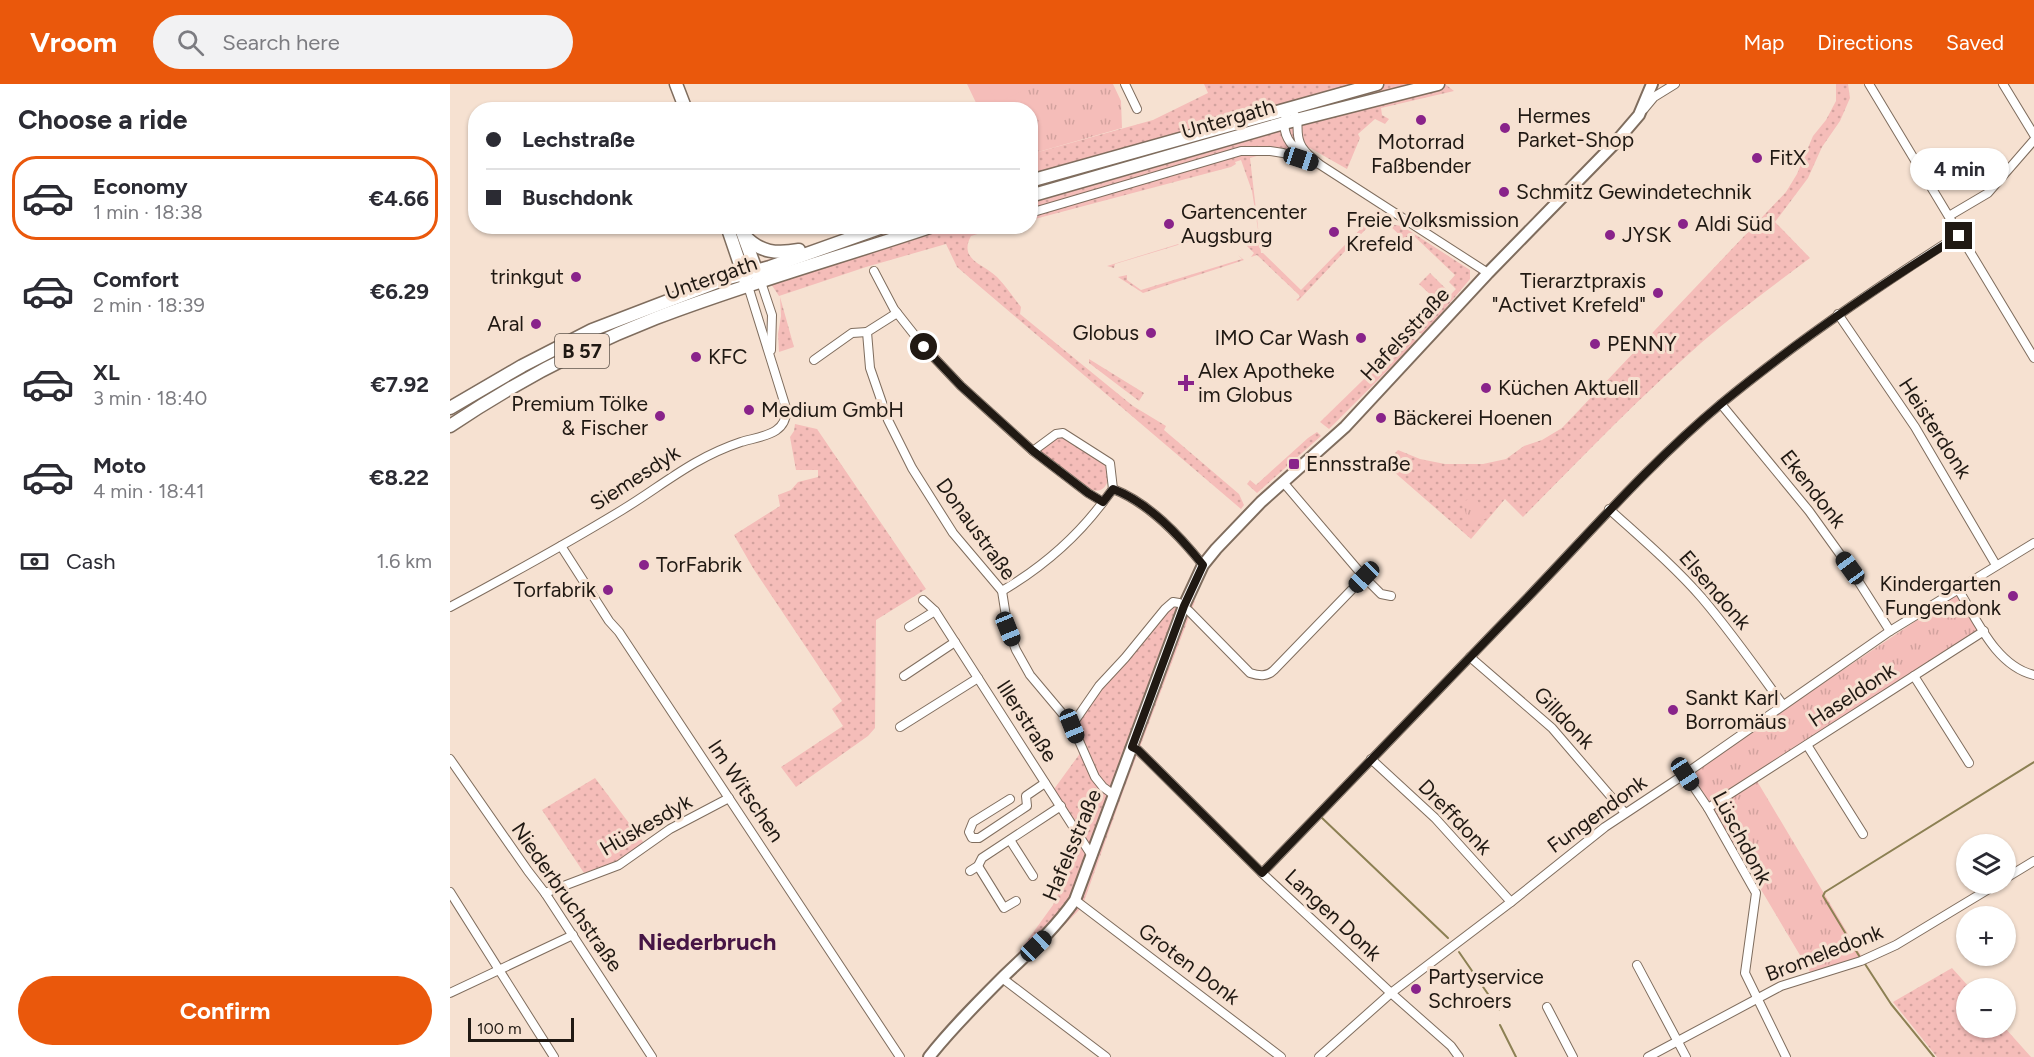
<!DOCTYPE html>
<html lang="en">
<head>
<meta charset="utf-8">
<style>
	body { margin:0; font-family:Figtree,sans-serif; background:#f2f2f3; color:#2b2b33; height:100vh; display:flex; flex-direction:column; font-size:22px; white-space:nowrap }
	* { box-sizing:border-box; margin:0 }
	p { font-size:20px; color:#7c7c81 }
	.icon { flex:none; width:33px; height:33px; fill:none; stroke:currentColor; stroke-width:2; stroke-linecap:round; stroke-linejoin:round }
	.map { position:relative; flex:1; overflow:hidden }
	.side { display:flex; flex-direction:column; background:#fff; width:450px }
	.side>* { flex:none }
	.guide { position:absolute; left:18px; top:18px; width:570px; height:132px; border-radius:24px; box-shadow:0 2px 4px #0004; display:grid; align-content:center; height:132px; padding:0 18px; background:#fff }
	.fabs { position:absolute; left:1506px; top:750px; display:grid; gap:12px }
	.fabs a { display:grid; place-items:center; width:60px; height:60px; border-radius:50%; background:#fff; box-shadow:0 2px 4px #0004; font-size:30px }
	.scale { position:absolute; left:18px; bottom:15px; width:106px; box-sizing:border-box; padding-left:6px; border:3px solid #201913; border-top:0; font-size:16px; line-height:21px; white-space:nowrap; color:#201913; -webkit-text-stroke:4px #f6e1d1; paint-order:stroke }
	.end { position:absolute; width:27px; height:27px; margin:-14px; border:8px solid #201913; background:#fff; box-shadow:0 0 0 3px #fff }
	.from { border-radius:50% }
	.bubble { position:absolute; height:42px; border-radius:21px; background:#fff; box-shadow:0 2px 4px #0004; font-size:20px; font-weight:700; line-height:42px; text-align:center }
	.car { position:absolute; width:18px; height:36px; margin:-18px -9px; border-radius:8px; box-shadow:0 0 4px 2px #0007; background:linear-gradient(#222 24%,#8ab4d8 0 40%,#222 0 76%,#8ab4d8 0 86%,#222 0) }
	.guide b { display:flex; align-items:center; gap:21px; height:57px; font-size:22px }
	.guide b+b { border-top:2px solid #e1e1e2 }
	.guide i { width:15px; height:15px; background:#2b2b33 }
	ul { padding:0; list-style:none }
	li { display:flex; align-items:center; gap:18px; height:84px; margin:0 12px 9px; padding:0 6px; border:3px solid transparent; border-radius:24px }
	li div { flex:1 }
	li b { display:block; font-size:22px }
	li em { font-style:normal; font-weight:700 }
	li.current { border-color:#ea580c }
	li>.icon { width:54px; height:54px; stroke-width:1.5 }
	h2 { padding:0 18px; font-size:27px; line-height:72px }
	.pay { display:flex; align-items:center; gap:15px; height:66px; padding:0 18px; font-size:22px }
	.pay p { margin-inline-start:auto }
	.primary-button { display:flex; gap:12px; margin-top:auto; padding:12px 18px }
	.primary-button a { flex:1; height:69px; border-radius:36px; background:#ea580c; color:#fff; font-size:24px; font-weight:700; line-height:69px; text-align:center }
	header { display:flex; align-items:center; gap:36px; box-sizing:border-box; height:84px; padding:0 30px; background:#ea580c; color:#fff }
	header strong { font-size:28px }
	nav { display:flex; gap:33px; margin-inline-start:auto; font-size:21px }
	.search { width:420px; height:54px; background:#f2f2f3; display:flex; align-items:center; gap:15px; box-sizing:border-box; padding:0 21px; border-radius:33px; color:#7c7c81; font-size:22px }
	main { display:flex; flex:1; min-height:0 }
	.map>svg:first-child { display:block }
	.grass { fill:url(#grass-dots) }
	.park { fill:url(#park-tufts) }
	.pitch { fill:#f5bdb9 }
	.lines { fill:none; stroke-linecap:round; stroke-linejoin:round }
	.stream { stroke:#8c8053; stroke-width:2 }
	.minor-casing { stroke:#7f6d5e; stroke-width:10 }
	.secondary-casing { stroke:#7f6d5e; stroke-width:14 }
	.primary-casing { stroke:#7f6d5e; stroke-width:15 }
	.minor { stroke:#fff; stroke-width:8 }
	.secondary { stroke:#fff; stroke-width:10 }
	.primary { stroke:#fff; stroke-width:12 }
	.route { stroke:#201913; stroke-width:8 }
	.poi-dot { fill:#89238a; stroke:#f6e1d1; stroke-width:2 }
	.labels { text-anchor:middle; stroke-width:6; stroke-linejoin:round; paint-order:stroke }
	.shield { fill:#f6e1d1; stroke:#60554c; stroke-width:1.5 }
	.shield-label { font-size:20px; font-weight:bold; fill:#201913 }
	.poi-label { font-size:21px; fill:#201913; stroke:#f6e1d1; text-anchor:start }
	.street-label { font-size:21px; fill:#201913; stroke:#f6e1d1 }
	.quarter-label { font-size:24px; font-weight:bold; fill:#461545; stroke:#f6e1d1 }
</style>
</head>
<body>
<header>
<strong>Vroom</strong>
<div class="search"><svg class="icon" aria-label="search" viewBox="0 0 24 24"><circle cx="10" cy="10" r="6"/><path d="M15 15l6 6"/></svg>Search here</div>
<nav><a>Map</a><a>Directions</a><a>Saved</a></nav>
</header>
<main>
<section class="side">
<h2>Choose a ride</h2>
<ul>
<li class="current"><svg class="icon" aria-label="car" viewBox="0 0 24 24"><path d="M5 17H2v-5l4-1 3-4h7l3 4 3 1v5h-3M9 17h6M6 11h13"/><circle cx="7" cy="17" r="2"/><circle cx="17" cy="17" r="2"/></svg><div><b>Economy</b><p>1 min · 18:38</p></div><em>€4.66</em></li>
<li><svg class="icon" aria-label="car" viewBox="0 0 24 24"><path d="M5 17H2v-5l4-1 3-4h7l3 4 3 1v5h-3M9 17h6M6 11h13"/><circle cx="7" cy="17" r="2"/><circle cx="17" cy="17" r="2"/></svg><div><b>Comfort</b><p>2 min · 18:39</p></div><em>€6.29</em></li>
<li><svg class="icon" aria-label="car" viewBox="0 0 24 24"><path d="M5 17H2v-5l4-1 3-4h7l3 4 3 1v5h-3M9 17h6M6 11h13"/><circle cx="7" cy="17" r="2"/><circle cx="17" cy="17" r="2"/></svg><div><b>XL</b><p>3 min · 18:40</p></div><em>€7.92</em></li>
<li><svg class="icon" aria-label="car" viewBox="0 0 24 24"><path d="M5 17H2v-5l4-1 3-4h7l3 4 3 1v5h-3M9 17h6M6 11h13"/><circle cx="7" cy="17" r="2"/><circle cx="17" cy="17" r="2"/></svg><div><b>Moto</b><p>4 min · 18:41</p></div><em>€8.22</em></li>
</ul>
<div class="pay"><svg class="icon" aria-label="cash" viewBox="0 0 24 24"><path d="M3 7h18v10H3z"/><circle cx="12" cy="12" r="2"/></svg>Cash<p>1.6 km</p></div>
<div class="primary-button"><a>Confirm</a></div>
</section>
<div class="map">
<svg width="1584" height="973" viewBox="0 0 1584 973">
	<defs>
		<pattern id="grass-dots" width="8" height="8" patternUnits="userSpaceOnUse" patternTransform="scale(1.5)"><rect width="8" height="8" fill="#f5bdb9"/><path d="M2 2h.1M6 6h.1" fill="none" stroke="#d2a29e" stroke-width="1.8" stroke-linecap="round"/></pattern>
		<pattern id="park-tufts" width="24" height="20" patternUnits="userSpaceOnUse" patternTransform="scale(1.5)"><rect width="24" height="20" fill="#f5bdb9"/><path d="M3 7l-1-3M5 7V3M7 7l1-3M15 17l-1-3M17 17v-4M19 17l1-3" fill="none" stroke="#d2a29e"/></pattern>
	</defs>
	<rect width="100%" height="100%" fill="#f6e1d1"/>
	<g class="grass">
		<path d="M754 0H995L1004 7 931 24 932 31 939 35 935 40 925 35 908 50 910 54 897 85 860 64 831 65 800 74 811 169H813L851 206 928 127 931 129 848 217 846 216 850 213 849 211 807 171 801 173 804 169 791 156 787 159V157L793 155 797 159 809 152 802 107 791 76 785 78 786 80 781 83 581 136V70L703 36 758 9Z"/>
		<path d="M1386 0H1398L1400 14 1390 37 1372 63 1358 94 1325 138 1360 174C1323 202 1286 229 1251 259 1189 314 1131 374 1073 433L1055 415 1021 455 935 380 948 366 970 375 995 380H1033L1056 375 1074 362 1092 356 1112 344 1336 108 1347 90 1363 52 1376 36 1386 17Z"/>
		<path d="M938 140 952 142 1020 186V195L973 251 969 248V243L1006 205 999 198 1005 191 965 153 958 159Z"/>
		<path d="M419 143H550L521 152C508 176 534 180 547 193 556 202 563 213 571 223L570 230 683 322 716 342 714 346 789 410 794 421 791 425 507 183 496 160 416 183 329 212 307 179Z"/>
		<path d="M764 149 765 155 761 151 665 180 664 184 657 182Z"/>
		<path d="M788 171 794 176 693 209 668 193 677 191V196L691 206 792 175Z"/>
		<path d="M980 189 997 206 992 211 989 208 984 214 969 200Z"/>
		<path d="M330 213 344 263 329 268 328 250 331 232Z"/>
		<path d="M963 255 967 257 879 345 870 338 954 256Z"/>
		<path d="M639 275 694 309 689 317 639 279Z"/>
		<path d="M345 340 367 345 476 505 426 536 425 644 418 652 346 703 331 683 393 642 382 625 392 617 303 484 284 451 330 422 328 411 341 406 348 398 368 393V386H346L340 353 344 347Z"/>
		<path d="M867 348 871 352 807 409 797 400 800 396 806 401 858 354Z"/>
		<path d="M609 352C620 355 650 373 656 383 662 396 655 412 639 405 625 399 606 381 593 371L591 368 592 363Z"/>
		<path d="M722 515 745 517 673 708 632 823 571 885 563 876 603 821 631 762 599 712 631 668 618 642 684 556Z"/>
		<path d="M145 694 194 759 167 777 134 789 92 726Z"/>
		<path d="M1502 884 1520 904H1516V944H1555L1581 973H1487L1443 918Z"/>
	</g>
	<g class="park">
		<path d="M517 0H663L671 17 672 44 581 70 580 26 529 25Z"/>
		<path d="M1025 412 1037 434 1022 441 1011 419Z"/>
		<path d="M1506 510 1530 547 1304 692 1413 875 1360 888 1241 688Z"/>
	</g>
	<path class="pitch" d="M537 0H585V1L547 19Z"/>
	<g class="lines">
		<g class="stream">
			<path d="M871 733 998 854"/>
			<path d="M1009 868 1049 926"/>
			<path d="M1411 875 1373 812 1375 808 1584 678"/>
			<path d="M1415 880 1441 920 1484 973"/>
			<path d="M1050 941 1066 973"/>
		</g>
		<g class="minor-casing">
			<g id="minor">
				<path d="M675 0 687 25"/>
				<path d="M1419 0 1584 274"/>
				<path d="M1553 0 1584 51"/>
				<path d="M839 24C853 37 844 45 850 59 853 68 863 74 869 80 846 69 825 52 839 24Z"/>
				<path d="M1194 25 1204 13 1225 0"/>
				<path d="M580 129 791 67H820L833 69 869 80 1038 189"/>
				<path d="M1499 132 1538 109 1584 56"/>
				<path d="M424 187 444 225 474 263 511 302 583 367 638 409 653 418 663 405C699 419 729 451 753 481"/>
				<path d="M311 198 322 231 321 266"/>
				<path d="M447 229 417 248 420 284 438 336 462 384 503 449 552 507 558 545 566 566 580 591 622 641 645 693 653 703 664 711"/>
				<path d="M1388 230 1465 343 1546 481"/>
				<path d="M364 276 402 249 417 248"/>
				<path d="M1271 320 1359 427 1400 484 1440 547"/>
				<path d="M583 367 606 350 613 349 660 379 663 405"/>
				<path d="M1159 425C1191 454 1224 482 1252 514 1281 548 1307 585 1333 621"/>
				<path d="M111 462 159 537 169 548 450 973"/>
				<path d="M914 493 931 510 941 512"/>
				<path d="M1508 505C1527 536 1546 582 1584 591"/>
				<path d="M552 507C591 484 626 454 653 418"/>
				<path d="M473 516 485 527 642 772"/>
				<path d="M0 523C58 492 116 460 172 426 213 401 243 374 291 358 311 352 338 351 336 324L298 202"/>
				<path d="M459 543 485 527"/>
				<path d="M1020 573 1102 644 1175 729"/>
				<path d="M454 592 505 558"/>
				<path d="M1464 592 1519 679"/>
				<path d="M622 641 649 602 675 574 715 525 723 518 729 519 739 527 800 589C809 592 817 593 824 586L914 493 833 398"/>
				<path d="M450 643 528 594"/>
				<path d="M1357 661 1413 750"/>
				<path d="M682 663 688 666 812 789 941 909 1001 962 1009 973"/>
				<path d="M0 675 78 787 95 809 202 973"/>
				<path d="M921 675 985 734 1061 818"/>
				<path d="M1235 690 1258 724 1306 809 1295 889 1336 973"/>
				<path d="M560 715 523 738 519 748 522 754H529L577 722 576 712 595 699"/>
				<path d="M1258 724 1534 547"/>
				<path d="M560 756 583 792"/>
				<path d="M528 782 554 824 566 817"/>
				<path d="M520 787 528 782 532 774 611 722"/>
				<path d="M812 789C901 696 991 604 1080 511 1143 445 1202 377 1272 319 1347 257 1427 203 1509 151"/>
				<path d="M1556 794 1584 777"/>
				<path d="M0 808 104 973"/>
				<path d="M95 809 169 781 220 745 279 714"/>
				<path d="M625 816 831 973"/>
				<path d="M1187 881 1236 973"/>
				<path d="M552 894 656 973"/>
				<path d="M0 909 123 851"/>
				<path d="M1097 923 1123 973"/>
				<path d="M869 973 941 909 1061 818 1155 743 1235 690 1440 547 1584 459"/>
				<path d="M1198 973 1331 902 1411 877 1446 861 1547 800"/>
			</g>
		</g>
		<g class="secondary-casing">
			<path id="secondary" d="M479 973C501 945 527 919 552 894 578 869 604 846 625 816L734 522 753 481 766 465 811 418 895 343 1038 189 1165 59 1189 31 1202 0"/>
		</g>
		<g class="primary-casing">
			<g id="primary">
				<path d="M226 0 236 26"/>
				<path d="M580 97 927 0"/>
				<path d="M580 112 834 39 988 0"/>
				<path d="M277 142 296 198"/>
				<path d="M290 142 309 194"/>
				<path d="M294 151C310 169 327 170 349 166"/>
				<path d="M0 324 72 282 142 246 275 195 320 183 435 142"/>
				<path d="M0 342C64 299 134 262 206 234 297 199 391 173 483 142"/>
			</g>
		</g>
		<use href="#minor" class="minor"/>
		<use href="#secondary" class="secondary"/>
		<use href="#primary" class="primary"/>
	</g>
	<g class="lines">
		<path class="route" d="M474 263 511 302 583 367 638 409 653 418 663 405C699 419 729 451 753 481L734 522 682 663 688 666 812 789C901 696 991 604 1080 511 1143 445 1202 377 1272 319 1347 257 1427 203 1509 152"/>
	</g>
	<g class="poi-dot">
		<circle cx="971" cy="36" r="6"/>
		<circle cx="1055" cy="44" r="6"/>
		<circle cx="1307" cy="74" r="6"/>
		<circle cx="1054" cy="108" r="6"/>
		<circle cx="719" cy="140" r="6"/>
		<circle cx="1233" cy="140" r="6"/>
		<circle cx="884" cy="148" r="6"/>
		<circle cx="1160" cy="151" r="6"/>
		<circle cx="126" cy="193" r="6"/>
		<circle cx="1208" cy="209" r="6"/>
		<circle cx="86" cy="240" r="6"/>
		<circle cx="701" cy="249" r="6"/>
		<circle cx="911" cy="254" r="6"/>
		<circle cx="1145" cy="260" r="6"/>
		<circle cx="246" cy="273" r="6"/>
		<path d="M733 290h6v6h6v6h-6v6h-6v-6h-6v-6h6z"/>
		<circle cx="1036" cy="304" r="6"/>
		<circle cx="299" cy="326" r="6"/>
		<circle cx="210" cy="332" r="6"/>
		<circle cx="931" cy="334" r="6"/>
		<rect x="838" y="374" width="12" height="12" rx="3"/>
		<circle cx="194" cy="481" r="6"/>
		<circle cx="158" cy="506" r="6"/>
		<circle cx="1563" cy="512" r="6"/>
		<circle cx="1223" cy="626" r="6"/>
		<circle cx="966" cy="905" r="6"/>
	</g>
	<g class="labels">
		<rect class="shield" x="105" y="250" width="54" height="34" rx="4.5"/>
		<g class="shield-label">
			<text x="132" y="274">B 57</text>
		</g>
		<g class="poi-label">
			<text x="1067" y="39">Hermes<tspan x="1067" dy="24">Parket-Shop</tspan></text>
			<text x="971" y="65" text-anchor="middle">Motorrad<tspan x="971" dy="24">Faßbender</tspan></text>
			<text x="1319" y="81">FitX</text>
			<text x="1066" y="115">Schmitz Gewindetechnik</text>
			<text x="731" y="135">Gartencenter<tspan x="731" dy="24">Augsburg</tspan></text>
			<text x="896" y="143">Freie Volksmission<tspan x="896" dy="24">Krefeld</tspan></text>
			<text x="1245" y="147">Aldi Süd</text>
			<text x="1172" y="158">JYSK</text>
			<text x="114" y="200" text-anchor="end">trinkgut</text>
			<text x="1196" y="204" text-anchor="end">Tierarztpraxis<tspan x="1196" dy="24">"Activet Krefeld"</tspan></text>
			<text x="74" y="247" text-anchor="end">Aral</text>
			<text x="689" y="256" text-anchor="end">Globus</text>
			<text x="899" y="261" text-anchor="end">IMO Car Wash</text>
			<text x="1157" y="267">PENNY</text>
			<text x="258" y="280">KFC</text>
			<text x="748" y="294">Alex Apotheke<tspan x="748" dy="24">im Globus</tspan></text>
			<text x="1048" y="311">Küchen Aktuell</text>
			<text x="198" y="327" text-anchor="end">Premium Tölke<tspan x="198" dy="24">&amp; Fischer</tspan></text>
			<text x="311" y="333">Medium GmbH</text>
			<text x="943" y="341">Bäckerei Hoenen</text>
			<text x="856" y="387">Ennsstraße</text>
			<text x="206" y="488">TorFabrik</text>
			<text x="1551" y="507" text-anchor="end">Kindergarten<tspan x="1551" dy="24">Fungendonk</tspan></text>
			<text x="146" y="513" text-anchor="end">Torfabrik</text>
			<text x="1235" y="621">Sankt Karl<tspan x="1235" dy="24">Borromäus</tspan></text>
			<text x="978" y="900">Partyservice<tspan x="978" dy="24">Schroers</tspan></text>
		</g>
		<g class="street-label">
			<text transform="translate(778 35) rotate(-16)" y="7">Untergath</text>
			<text transform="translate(261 194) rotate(-19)" y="7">Untergath</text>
			<text transform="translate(955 250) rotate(-47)" y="7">Hafelsstraße</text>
			<text transform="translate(1485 344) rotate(57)" y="7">Heisterdonk</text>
			<text transform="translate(185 394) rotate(-33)" y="7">Siemesdyk</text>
			<text transform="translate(1363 405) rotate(52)" y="7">Ekendonk</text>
			<text transform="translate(526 445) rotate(54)" y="7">Donaustraße</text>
			<text transform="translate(1265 506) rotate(49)" y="7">Elsendonk</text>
			<text transform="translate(1402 611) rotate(-33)" y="7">Haseldonk</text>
			<text transform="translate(1114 634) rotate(46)" y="7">Gilldonk</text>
			<text transform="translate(577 637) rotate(57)" y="7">Illerstraße</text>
			<text transform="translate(296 707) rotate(56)" y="7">Im Witschen</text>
			<text transform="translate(1147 730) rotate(-36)" y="7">Fungendonk</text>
			<text transform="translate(1005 733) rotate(46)" y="7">Dreffdonk</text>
			<text transform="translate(196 741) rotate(-30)" y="7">Hüskesdyk</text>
			<text transform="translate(1292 754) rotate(62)" y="7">Lüschdonk</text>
			<text transform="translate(622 761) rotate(-67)" y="7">Hafelsstraße</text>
			<text transform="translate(117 813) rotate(55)" y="7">Niederbruchstraße</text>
			<text transform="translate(883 831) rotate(43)" y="7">Langen Donk</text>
			<text transform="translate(1374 869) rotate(-21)" y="7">Bromeledonk</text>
			<text transform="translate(739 880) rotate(37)" y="7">Groten Donk</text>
		</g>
		<g class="quarter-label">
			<text x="257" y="866">Niederbruch</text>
		</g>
	</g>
</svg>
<div class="fabs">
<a><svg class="icon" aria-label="layers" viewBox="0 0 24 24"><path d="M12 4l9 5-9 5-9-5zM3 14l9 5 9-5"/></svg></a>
<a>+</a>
<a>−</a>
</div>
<div class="scale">100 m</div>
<i class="end from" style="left:474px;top:263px"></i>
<i class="end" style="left:1509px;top:152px"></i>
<div class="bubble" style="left:1460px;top:64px;width:99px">4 min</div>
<i class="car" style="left:851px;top:75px;rotate:108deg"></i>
<i class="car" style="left:1400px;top:484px;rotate:324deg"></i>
<i class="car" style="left:914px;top:493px;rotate:224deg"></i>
<i class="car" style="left:558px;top:545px;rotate:158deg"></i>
<i class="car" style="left:622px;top:642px;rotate:158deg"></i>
<i class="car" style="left:1235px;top:690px;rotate:147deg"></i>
<i class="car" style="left:586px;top:862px;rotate:46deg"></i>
<div class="guide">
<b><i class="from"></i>Lechstraße</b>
<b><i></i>Buschdonk</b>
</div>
</div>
</main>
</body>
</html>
